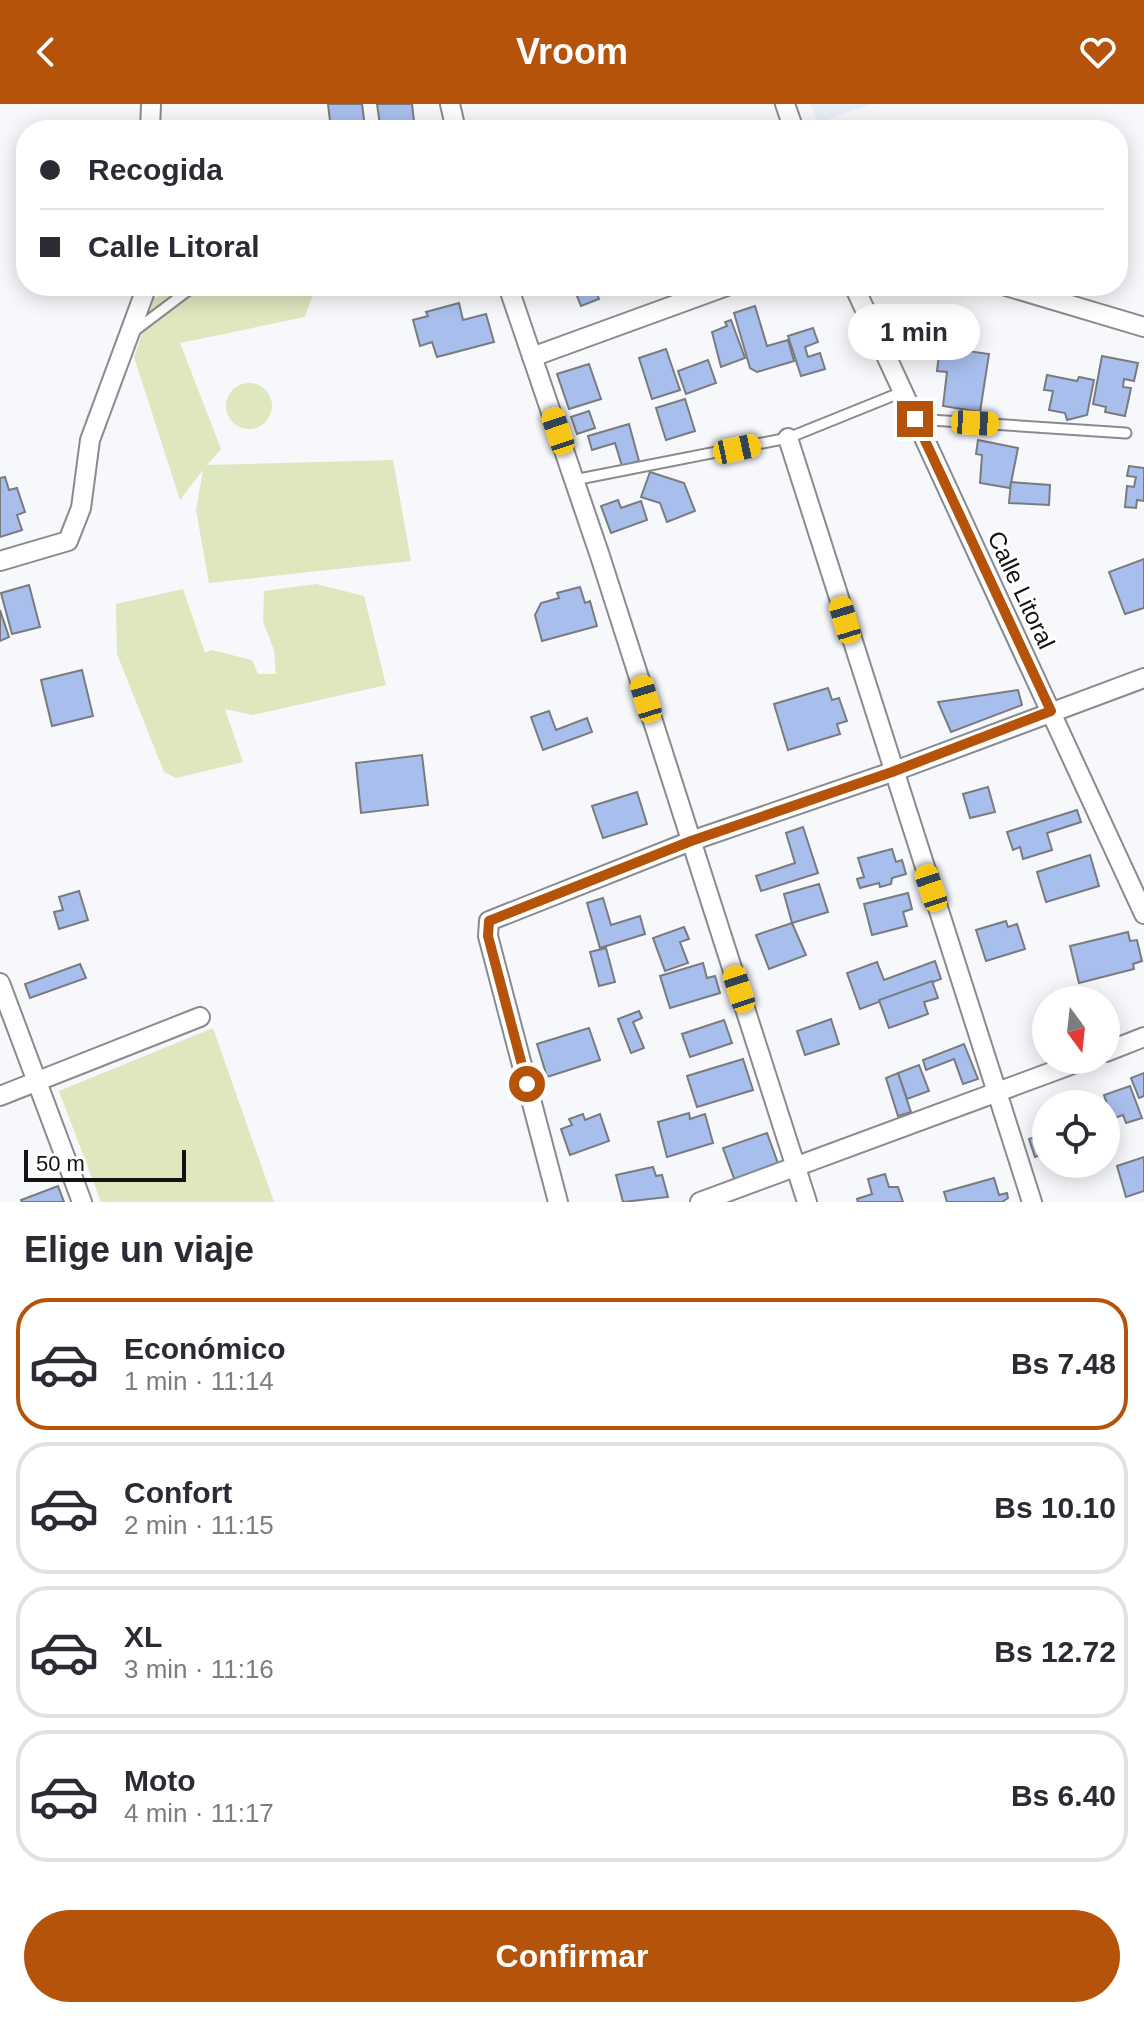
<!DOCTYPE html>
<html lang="es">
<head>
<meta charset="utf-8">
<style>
	body { margin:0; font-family:Arial,sans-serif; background:#f7f7f7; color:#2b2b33; height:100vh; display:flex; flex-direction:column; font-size:30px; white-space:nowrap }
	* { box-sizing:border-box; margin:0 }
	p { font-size:26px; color:#7c7c81 }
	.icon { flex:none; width:44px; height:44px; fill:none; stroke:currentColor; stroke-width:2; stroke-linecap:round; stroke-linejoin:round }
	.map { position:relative; height:1098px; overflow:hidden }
	.sheet { display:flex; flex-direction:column; background:#fff; flex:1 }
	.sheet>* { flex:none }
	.hud { position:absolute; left:16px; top:16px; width:1112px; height:176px; border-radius:32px; box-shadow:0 4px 20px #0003; display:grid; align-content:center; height:176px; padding:0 24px; background:#fff }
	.needle { width:52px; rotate:165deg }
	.fabs { position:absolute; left:1032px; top:882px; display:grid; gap:16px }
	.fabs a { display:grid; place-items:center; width:88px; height:88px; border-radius:50%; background:#fff; box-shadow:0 4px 20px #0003; font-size:40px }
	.scale { position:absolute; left:24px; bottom:20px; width:162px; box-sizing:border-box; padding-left:8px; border:4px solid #131314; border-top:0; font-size:22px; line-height:28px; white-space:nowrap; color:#131314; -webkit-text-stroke:6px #fff; paint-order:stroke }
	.end { position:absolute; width:36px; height:36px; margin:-18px; border:10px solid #b45309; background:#fff; box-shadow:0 0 0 4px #fff }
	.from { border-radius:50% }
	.bubble { position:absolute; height:56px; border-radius:28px; background:#fff; box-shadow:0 4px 20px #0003; font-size:26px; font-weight:800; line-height:56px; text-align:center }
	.car { position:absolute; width:24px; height:48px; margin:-24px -12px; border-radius:10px; box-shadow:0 0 6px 2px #0007; background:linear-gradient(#f5c518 24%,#345 0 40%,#f5c518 0 76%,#345 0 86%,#f5c518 0) }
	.hud b { display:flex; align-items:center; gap:28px; height:76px; font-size:30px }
	.hud b+b { border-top:2px solid #e1e1e2 }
	.hud i { width:20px; height:20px; background:#2b2b33 }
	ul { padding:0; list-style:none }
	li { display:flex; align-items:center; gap:24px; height:132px; margin:0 16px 12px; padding:0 8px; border:4px solid #e1e1e2; border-radius:32px }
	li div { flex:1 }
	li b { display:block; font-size:30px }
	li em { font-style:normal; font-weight:800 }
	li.on { border-color:#b45309 }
	li>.icon { width:72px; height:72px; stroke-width:1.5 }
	h2 { padding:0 24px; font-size:36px; line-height:96px }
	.button { display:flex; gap:16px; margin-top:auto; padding:16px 24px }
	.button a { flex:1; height:92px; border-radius:48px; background:#b45309; color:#fff; font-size:32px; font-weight:800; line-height:92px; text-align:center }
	header { display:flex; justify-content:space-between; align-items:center; height:104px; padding:0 24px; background:#b45309; color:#fff; font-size:36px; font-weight:800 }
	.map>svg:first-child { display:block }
	.built { fill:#eaeffa }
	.green { fill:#dee7be }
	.building { fill:#a8bfed; stroke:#797b7e; stroke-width:2 }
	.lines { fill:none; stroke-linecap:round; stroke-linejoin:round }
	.service-casing { stroke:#898b8e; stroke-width:13 }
	.minor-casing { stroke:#898b8e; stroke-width:22 }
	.service { stroke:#fff; stroke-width:9 }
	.minor { stroke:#fff; stroke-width:18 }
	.route { stroke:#b45309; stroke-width:10 }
	.labels { text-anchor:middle; stroke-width:6; stroke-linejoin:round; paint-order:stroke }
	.street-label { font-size:24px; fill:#131314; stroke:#fff }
</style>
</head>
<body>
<header><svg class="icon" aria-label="back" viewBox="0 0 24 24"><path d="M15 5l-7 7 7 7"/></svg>Vroom<svg class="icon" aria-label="heart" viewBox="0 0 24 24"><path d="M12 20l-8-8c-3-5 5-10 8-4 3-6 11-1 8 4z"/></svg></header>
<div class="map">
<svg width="1144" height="1098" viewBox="0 0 1144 1098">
	<rect width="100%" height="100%" fill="#f6f8fb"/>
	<path class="built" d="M811 0H872L818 19Z"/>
	<g class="green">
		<path d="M175 182H316L305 213 180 239 221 345 207 361 393 356 411 457 209 479 196 406 203 366 180 396 134 253 154 195Z"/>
		<circle cx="249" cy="302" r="23"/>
		<path d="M316 480 364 492 386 581 253 611 225 605 243 658 176 674 164 668 117 550 116 500 183 485 205 549 211 546 252 556 258 570H276L274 546 263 517 264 487Z"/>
		<path d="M213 924 274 1098H101L59 987Z"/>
	</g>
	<g class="building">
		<path d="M328 0H362L365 23 331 26Z"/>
		<path d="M377 0H412L414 17 380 21Z"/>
		<path d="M573 182H594L599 195 581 202Z"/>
		<path d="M459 199 463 216 486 210 494 238 437 253 432 238 420 242 413 216 428 212 426 208Z"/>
		<path d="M755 202 767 242 788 236 794 257 757 268 750 264 734 209Z"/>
		<path d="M731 216 745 254 721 263 712 228 727 222 725 218Z"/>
		<path d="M813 224 818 238 805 243 808 253 820 249 825 265 801 272 788 232Z"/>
		<path d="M940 243 989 250 980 308 943 302 947 268 937 267Z"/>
		<path d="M666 245 680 286 652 295 639 254Z"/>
		<path d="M1102 252 1138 259 1134 277 1124 275 1123 283 1131 284 1125 312 1105 308 1106 303 1093 300Z"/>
		<path d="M708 256 716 279 686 290 678 267Z"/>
		<path d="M589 260 601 295 569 305 557 270Z"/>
		<path d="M1047 271 1077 277 1079 273 1094 276 1087 311 1067 316 1065 309 1049 306 1053 287 1044 286Z"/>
		<path d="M685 295 695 327 666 336 656 304Z"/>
		<path d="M589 307 595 324 577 330 571 313Z"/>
		<path d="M629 320 639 357 622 362 615 339 592 346 588 332Z"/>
		<path d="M978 336 1018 344 1010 384 980 379 982 351 976 350Z"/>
		<path d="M1129 362 1144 364V397L1137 396 1136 404 1125 403 1127 382 1134 383 1136 373 1127 372Z"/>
		<path d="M650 368 684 379 695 407 667 418 660 399 641 393Z"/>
		<path d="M5 373 9 386 17 384 25 408 17 411 22 426 0 433V374Z"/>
		<path d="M1011 378 1050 381 1049 401 1009 399Z"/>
		<path d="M618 396 621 404 641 397 647 416 611 429 601 402Z"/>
		<path d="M1144 455V504L1125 510 1109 468Z"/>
		<path d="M29 481 40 523 12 530 1 489Z"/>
		<path d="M580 483 585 499 590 497 597 522 542 537 535 511 541 499 559 494 557 489Z"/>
		<path d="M0 506 9 533 0 537Z"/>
		<path d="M82 566 93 612 52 622 41 576Z"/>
		<path d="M828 584 832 596 839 594 847 617 837 620 840 630 788 646 774 600Z"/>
		<path d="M1018 586 1022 601 951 628 938 598Z"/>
		<path d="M549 607 556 626 587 614 592 628 543 646 531 613Z"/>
		<path d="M422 651 428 701 361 709 356 659Z"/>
		<path d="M988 683 995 708 970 714 963 690Z"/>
		<path d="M637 688 647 720 603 734 592 702Z"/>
		<path d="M1077 706 1081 718 1047 729 1052 746 1023 755 1020 743 1013 746 1007 728Z"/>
		<path d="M803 723 818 769 761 787 756 772 795 759 786 729Z"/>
		<path d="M892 745 896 758 902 756 906 770 892 774 891 780 880 783 879 779 860 784 857 775 864 773 858 754Z"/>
		<path d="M1090 751 1099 782 1046 798 1037 768Z"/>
		<path d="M819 780 828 808 792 819 784 790Z"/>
		<path d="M79 787 88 816 59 825 54 808 63 806 59 793Z"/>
		<path d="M908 789 912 805 903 808 907 822 872 831 864 800Z"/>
		<path d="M603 794 611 821 640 812 645 830 600 844 587 799Z"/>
		<path d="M1006 817 1008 823 1017 820 1025 845 986 857 976 826Z"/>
		<path d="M792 819 806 851 769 865 756 831Z"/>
		<path d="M684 823 689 835 680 838 688 859 665 867 653 834Z"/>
		<path d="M1128 828 1130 837 1137 836 1142 857 1133 860 1134 865 1079 879 1070 842Z"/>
		<path d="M606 844 615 878 599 882 590 848Z"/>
		<path d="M935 857 941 875 860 905 847 869 877 858 884 876Z"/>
		<path d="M703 859 707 874 715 872 720 889 670 904 660 872Z"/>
		<path d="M80 860 86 874 30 894 25 880Z"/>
		<path d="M932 877 938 894 924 898 928 910 889 924 879 896Z"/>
		<path d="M639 907 642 914 633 918 644 944 631 949 618 915Z"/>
		<path d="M831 915 839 940 805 951 797 927Z"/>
		<path d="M724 916 732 939 690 953 682 930Z"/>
		<path d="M589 924 600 956 547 973 537 940Z"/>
		<path d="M964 940 978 975 963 980 954 955 926 966 923 956Z"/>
		<path d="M743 955 753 986 697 1003 687 972Z"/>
		<path d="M919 961 929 987 907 995 898 969Z"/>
		<path d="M898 969 911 1008 898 1012 886 974Z"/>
		<path d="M1144 969V992L1139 994 1131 974Z"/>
		<path d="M1130 982 1142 1014 1126 1019 1123 1011 1112 1015 1104 991Z"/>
		<path d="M689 1009 690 1015 705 1010 713 1039 667 1053 658 1018Z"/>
		<path d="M583 1010 585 1016 600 1010 609 1037 570 1051 561 1025 572 1021 569 1015Z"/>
		<path d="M767 1029 780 1065 736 1080 723 1044Z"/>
		<path d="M1046 1029V1049L1035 1053 1029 1035Z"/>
		<path d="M1144 1053V1087L1126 1093 1117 1062Z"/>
		<path d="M653 1063 656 1072 662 1071 668 1093 623 1098 616 1071Z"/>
		<path d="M885 1070 889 1083H898L903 1098H858L857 1095 872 1090 868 1075Z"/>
		<path d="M994 1074 999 1091 1007 1089 1008 1094 1002 1098H947L944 1088Z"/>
		<path d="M58 1082 64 1098H22L21 1096Z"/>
	</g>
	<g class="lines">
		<g class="service-casing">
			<g id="service">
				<path d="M133 228 194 182"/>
				<path d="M915 315 1126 329"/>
				<path d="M574 376 788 334 902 288"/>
			</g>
		</g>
		<g class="minor-casing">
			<g id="minor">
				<path d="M450 0 456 26"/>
				<path d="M785 0 794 26"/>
				<path d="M150 26 151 0"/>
				<path d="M508 182 600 452 807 1098"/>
				<path d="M854 182 1144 810"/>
				<path d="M1006 182 1144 223"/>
				<path d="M532 253 727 182"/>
				<path d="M788 334 1032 1098"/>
				<path d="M0 457 68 437 81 404 90 336 147 182"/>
				<path d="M0 879 82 1098"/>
				<path d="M1106 948 1144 933"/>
				<path d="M0 992 200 913"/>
				<path d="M558 1098 488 832 489 817 691 737 892 668 1144 574"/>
				<path d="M700 1098 1084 956"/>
			</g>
		</g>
		<use href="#service" class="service"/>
		<use href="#minor" class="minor"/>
	</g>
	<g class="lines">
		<path class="route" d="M527 980 488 832 489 817 691 737 892 668 1051 607 915 315"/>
	</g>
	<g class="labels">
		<g class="street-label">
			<text transform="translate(1021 486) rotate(65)" y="8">Calle Litoral</text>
		</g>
	</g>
</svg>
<div class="fabs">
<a><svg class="needle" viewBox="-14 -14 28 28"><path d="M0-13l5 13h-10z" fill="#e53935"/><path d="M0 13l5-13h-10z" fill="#7c7c81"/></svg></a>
<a><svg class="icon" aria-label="locate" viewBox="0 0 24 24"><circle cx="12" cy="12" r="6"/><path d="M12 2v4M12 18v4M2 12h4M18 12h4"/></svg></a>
</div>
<div class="scale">50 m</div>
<i class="end from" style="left:527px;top:980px"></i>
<i class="end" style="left:915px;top:315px"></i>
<div class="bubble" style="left:848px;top:200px;width:132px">1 min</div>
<i class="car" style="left:975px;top:319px;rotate:93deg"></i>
<i class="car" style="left:558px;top:327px;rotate:341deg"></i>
<i class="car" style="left:737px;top:345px;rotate:78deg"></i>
<i class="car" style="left:845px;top:516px;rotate:343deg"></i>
<i class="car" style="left:646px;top:595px;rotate:343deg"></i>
<i class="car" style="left:931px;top:784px;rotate:341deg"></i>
<i class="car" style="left:739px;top:885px;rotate:342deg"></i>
<div class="hud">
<b><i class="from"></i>Recogida</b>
<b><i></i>Calle Litoral</b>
</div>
</div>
<section class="sheet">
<h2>Elige un viaje</h2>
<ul>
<li class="on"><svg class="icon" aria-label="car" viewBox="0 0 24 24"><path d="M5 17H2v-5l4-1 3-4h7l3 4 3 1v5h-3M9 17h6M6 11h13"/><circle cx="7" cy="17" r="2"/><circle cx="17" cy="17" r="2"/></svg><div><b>Económico</b><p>1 min · 11:14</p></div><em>Bs 7.48</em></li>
<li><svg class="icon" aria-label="car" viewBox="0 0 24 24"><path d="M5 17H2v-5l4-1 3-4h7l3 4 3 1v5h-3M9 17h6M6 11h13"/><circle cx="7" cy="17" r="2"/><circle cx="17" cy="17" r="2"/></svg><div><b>Confort</b><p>2 min · 11:15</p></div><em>Bs 10.10</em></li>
<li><svg class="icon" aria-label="car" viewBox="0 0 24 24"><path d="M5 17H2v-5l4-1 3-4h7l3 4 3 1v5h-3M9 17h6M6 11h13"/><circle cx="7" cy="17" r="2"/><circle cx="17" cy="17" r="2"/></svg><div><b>XL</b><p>3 min · 11:16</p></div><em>Bs 12.72</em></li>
<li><svg class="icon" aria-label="car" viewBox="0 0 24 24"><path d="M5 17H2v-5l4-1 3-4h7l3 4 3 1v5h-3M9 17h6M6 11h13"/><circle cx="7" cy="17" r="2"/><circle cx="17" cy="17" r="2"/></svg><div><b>Moto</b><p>4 min · 11:17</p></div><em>Bs 6.40</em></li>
</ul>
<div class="button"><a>Confirmar</a></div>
</section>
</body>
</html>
